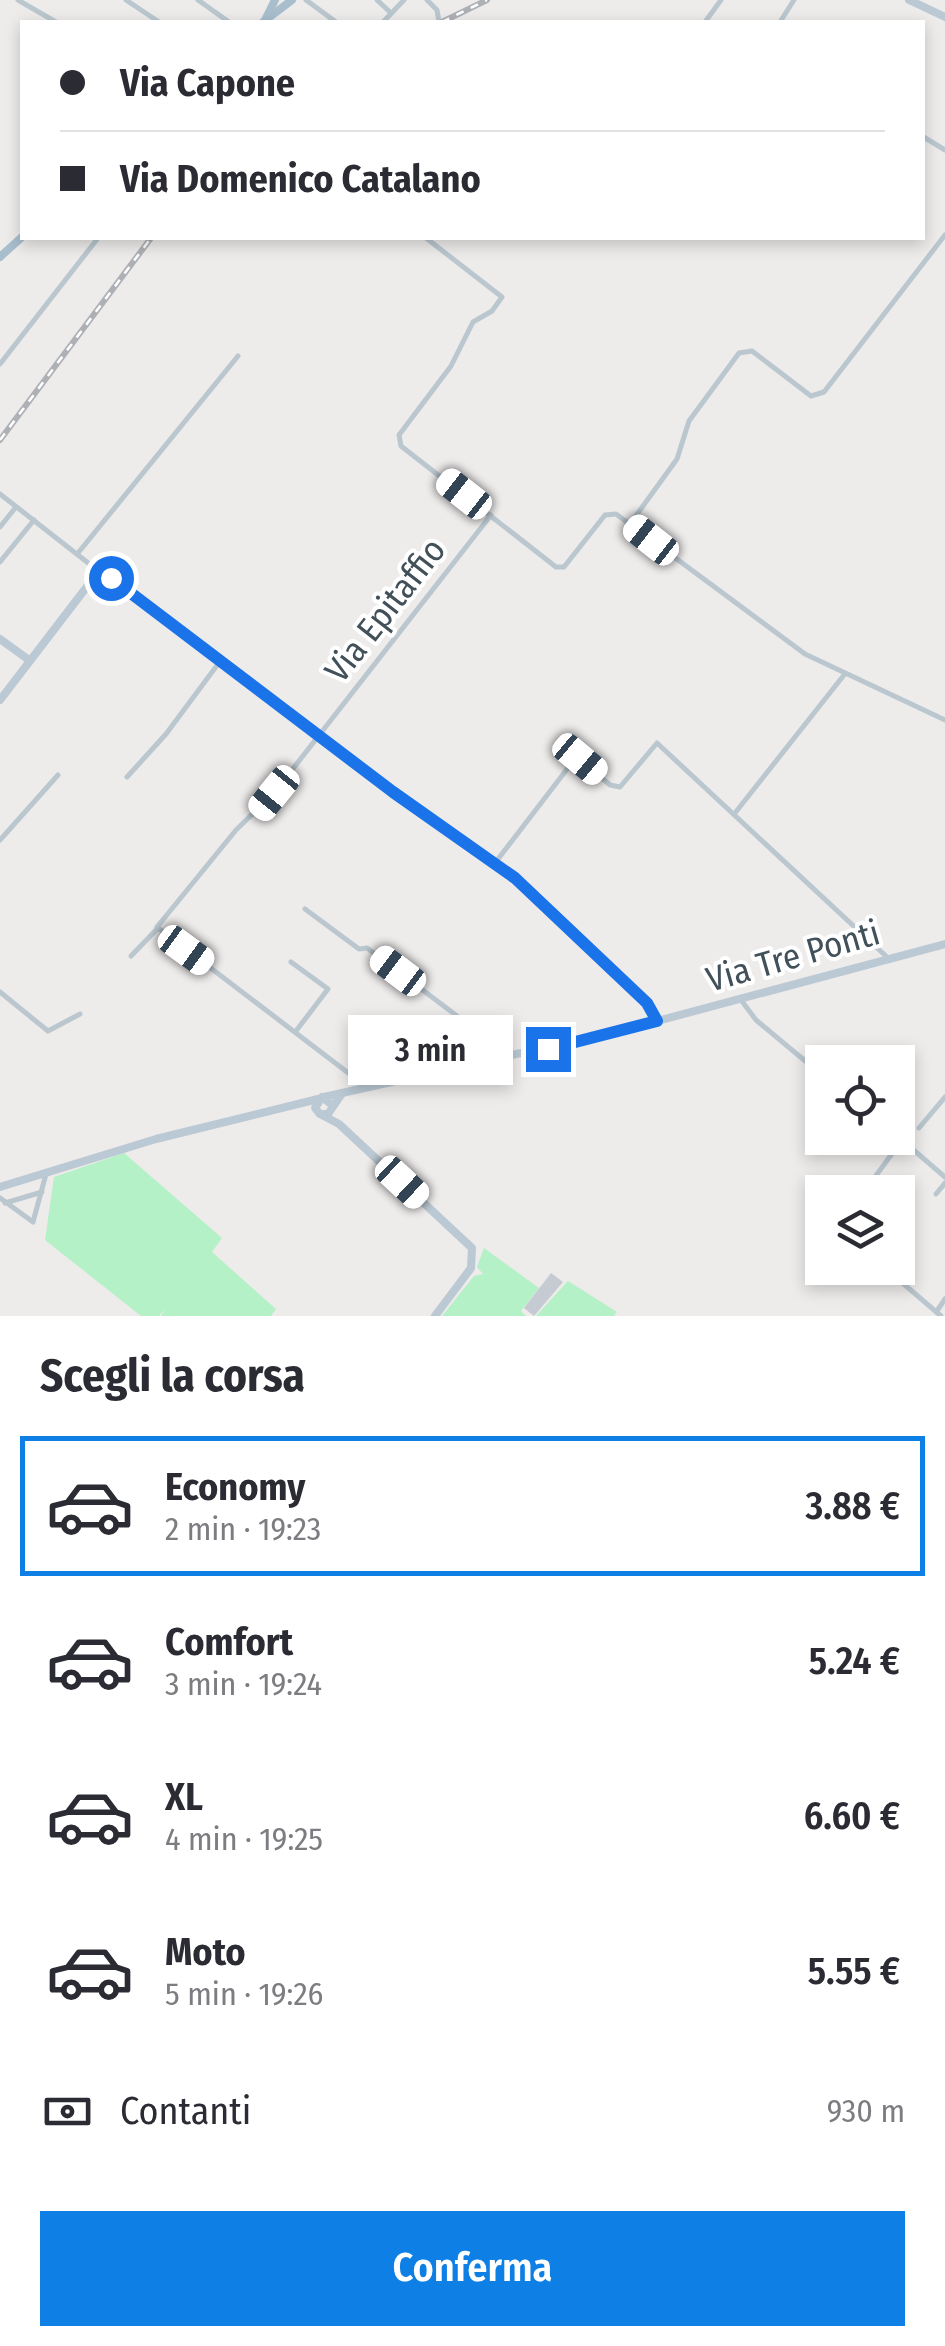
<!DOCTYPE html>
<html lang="it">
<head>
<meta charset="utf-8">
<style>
	body { margin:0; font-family:"Fira Sans Condensed",sans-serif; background:#f7f7f7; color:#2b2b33; height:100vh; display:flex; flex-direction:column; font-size:38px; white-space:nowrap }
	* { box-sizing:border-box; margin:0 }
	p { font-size:32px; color:#7c7c81 }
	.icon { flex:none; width:55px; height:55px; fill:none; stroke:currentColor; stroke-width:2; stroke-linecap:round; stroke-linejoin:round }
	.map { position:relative; height:1316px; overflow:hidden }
	.side { display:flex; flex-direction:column; background:#fff; flex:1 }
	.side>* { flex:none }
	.banner { position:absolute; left:20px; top:20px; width:905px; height:220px; border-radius:0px; box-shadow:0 5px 15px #0003; display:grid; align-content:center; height:220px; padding:0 40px; background:#fff }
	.tools { position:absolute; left:805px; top:1045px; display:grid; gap:20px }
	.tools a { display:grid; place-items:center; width:110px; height:110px; border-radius:0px; background:#fff; box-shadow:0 5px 15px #0003; font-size:50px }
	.end { position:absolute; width:45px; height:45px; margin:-22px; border:12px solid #1a73e8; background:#fff; box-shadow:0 0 0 5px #fff }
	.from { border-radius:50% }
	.bubble { position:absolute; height:70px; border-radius:0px; background:#fff; box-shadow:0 5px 15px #0003; font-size:32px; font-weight:600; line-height:70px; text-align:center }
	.car { position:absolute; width:30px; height:60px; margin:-30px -15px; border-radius:12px; box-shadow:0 0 8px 2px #0007; background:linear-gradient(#fff 24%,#345 0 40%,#fff 0 76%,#345 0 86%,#fff 0) }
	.banner b { display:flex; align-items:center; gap:35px; height:95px; font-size:38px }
	.banner b+b { border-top:2px solid #e1e1e2 }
	.banner i { width:25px; height:25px; background:#2b2b33 }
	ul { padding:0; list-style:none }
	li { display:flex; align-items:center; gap:30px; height:140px; margin:0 20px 15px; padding:0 20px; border:5px solid transparent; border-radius:0px }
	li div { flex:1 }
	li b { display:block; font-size:38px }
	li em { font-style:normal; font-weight:600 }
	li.selected { border-color:#0d7fe5 }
	li>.icon { width:90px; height:90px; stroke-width:1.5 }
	h2 { padding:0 40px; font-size:45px; line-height:120px }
	.pay { display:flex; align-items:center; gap:25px; height:110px; padding:0 40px; font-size:38px }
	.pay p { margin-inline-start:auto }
	.primary-button { display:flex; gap:20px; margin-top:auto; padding:20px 40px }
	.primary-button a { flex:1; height:115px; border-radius:0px; background:#0d7fe5; color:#fff; font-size:40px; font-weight:600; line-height:115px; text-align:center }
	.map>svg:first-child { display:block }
	.green { fill:#b4f1c6 }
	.building { fill:#c6cad2 }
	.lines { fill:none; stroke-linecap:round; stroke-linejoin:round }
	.street { stroke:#bac7cf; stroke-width:5 }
	.secondary { stroke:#bac9d4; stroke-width:8 }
	.primary { stroke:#a8becd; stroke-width:8 }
	.rail-casing { stroke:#adb1b6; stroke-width:6 }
	.rail { stroke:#fff; stroke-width:2.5; stroke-dasharray:8; stroke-linecap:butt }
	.route { stroke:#1a73e8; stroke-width:12 }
	.labels { text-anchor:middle; stroke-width:8; stroke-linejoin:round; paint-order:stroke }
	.street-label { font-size:35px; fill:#425159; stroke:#fff }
</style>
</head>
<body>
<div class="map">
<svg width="945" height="1316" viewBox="0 0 945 1316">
	<rect width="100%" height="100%" fill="#eeebeb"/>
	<g class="green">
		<path d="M124 1153 222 1238 212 1252 276 1309 271 1316H161L165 1309 159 1316H141L45 1240 54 1177Z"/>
		<path d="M484 1248 539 1288 521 1311 526 1316H442L474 1276 483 1274 477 1267Z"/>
		<path d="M568 1281 617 1312 614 1316H536Z"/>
	</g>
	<path class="building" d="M551 1273 563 1282 534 1316 524 1308Z"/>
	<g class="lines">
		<g class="street">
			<path d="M18 0 56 22"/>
			<path d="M126 0 159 22"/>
			<path d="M198 0 229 22"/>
			<path d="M306 0 336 22"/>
			<path d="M377 0 391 13"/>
			<path d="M427 0 437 10 439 22"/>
			<path d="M383 22 404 0"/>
			<path d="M705 22 721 0"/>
			<path d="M780 22 794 0"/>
			<path d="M922 136 945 150"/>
			<path d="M426 238 502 297 492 311 473 322 451 366 399 435 401 446 556 567H564L605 515 616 514 805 654 945 720"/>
			<path d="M0 364 98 238"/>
			<path d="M0 494 101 573"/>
			<path d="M630 524 677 459 689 421 739 353 752 351 811 396 824 392 945 235"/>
			<path d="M0 527 16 507"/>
			<path d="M78 553 238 356"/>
			<path d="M0 562 34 520"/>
			<path d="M127 777 166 734 221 660"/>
			<path d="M735 813 844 675"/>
			<path d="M0 840 58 775"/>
			<path d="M495 863 574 760 580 759 610 785 620 787 657 743 888 958"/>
			<path d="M305 909 359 949 367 948 510 1056"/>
			<path d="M131 956 158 928"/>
			<path d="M291 962 328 989 296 1031"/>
			<path d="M0 992 48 1031 80 1014"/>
			<path d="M741 1000 756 1020 822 1075"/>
			<path d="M368 1088 157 927 236 830 274 793 491 515"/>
			<path d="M919 1128 945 1097"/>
			<path d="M902 1140 945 1177"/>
			<path d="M864 1192 902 1140 898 1136"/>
			<path d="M936 1194 945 1183"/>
			<path d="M0 1198 33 1222 46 1174"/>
			<path d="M5 1203 42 1192"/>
			<path d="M885 1268 941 1316"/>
			<path d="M937 1311 945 1299"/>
		</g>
		<g class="secondary">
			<path d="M909 0 945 17"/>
			<path d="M0 639 29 660"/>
			<path d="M0 700 92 580 101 573 108 575 393 792 515 878 647 1003 657 1021"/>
			<path d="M324 1097 620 1031 945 944"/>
			<path d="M332 1105 322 1097 315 1108 320 1114H328L341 1095"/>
			<path d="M320 1114 339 1124 472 1248 471 1268 435 1316"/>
			<path d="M0 1187 156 1139 318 1099"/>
		</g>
		<g class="primary">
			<path d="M266 18 275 0"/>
			<path d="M263 22 292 0"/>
			<path d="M0 257 22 237"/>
		</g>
		<g class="rail-casing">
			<g id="rail">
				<path d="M442 22 487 0"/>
				<path d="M0 440 151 238"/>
			</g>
		</g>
		<use href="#rail" class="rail"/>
	</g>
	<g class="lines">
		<path class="route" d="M111 578 393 792 515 878 647 1003 657 1021 548 1049"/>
	</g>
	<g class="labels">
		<g class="street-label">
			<text transform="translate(385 610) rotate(-52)" y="12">Via Epitaffio</text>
			<text transform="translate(793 956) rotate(-16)" y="12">Via Tre Ponti</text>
		</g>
	</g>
</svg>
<div class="tools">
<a><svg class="icon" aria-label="locate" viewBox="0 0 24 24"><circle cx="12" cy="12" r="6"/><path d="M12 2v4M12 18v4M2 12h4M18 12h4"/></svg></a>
<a><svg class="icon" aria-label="layers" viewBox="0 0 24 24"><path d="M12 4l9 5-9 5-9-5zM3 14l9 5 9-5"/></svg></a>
</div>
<i class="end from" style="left:111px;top:578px"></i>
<i class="end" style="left:548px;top:1049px"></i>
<div class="bubble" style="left:348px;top:1015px;width:165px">3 min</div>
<i class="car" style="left:464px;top:494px;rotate:308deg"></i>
<i class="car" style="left:651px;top:540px;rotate:308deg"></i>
<i class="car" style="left:580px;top:759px;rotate:130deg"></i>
<i class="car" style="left:274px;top:793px;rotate:219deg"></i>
<i class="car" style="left:186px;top:950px;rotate:126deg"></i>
<i class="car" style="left:398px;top:971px;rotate:307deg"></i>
<i class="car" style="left:402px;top:1182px;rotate:133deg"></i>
<div class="banner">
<b><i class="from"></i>Via Capone</b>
<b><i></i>Via Domenico Catalano</b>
</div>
</div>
<section class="side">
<h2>Scegli la corsa</h2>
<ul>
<li class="selected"><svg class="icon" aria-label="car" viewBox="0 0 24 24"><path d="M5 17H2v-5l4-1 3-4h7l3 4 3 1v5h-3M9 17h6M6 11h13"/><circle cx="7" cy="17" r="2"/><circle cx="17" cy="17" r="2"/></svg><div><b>Economy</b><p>2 min · 19:23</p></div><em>3.88 €</em></li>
<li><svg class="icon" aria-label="car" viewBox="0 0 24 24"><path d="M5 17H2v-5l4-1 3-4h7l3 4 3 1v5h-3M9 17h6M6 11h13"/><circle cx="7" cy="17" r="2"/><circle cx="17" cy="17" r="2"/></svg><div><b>Comfort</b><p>3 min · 19:24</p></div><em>5.24 €</em></li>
<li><svg class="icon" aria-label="car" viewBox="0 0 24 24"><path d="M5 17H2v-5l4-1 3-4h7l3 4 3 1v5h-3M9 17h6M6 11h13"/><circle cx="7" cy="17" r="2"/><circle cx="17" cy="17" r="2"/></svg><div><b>XL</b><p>4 min · 19:25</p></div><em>6.60 €</em></li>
<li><svg class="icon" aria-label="car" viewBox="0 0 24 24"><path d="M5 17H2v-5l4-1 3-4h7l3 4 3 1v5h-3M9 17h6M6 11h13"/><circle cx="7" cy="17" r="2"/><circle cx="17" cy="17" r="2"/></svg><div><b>Moto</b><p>5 min · 19:26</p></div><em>5.55 €</em></li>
</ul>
<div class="pay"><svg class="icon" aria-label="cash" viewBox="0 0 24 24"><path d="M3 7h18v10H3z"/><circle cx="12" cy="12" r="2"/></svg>Contanti<p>930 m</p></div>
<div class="primary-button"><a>Conferma</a></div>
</section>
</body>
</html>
